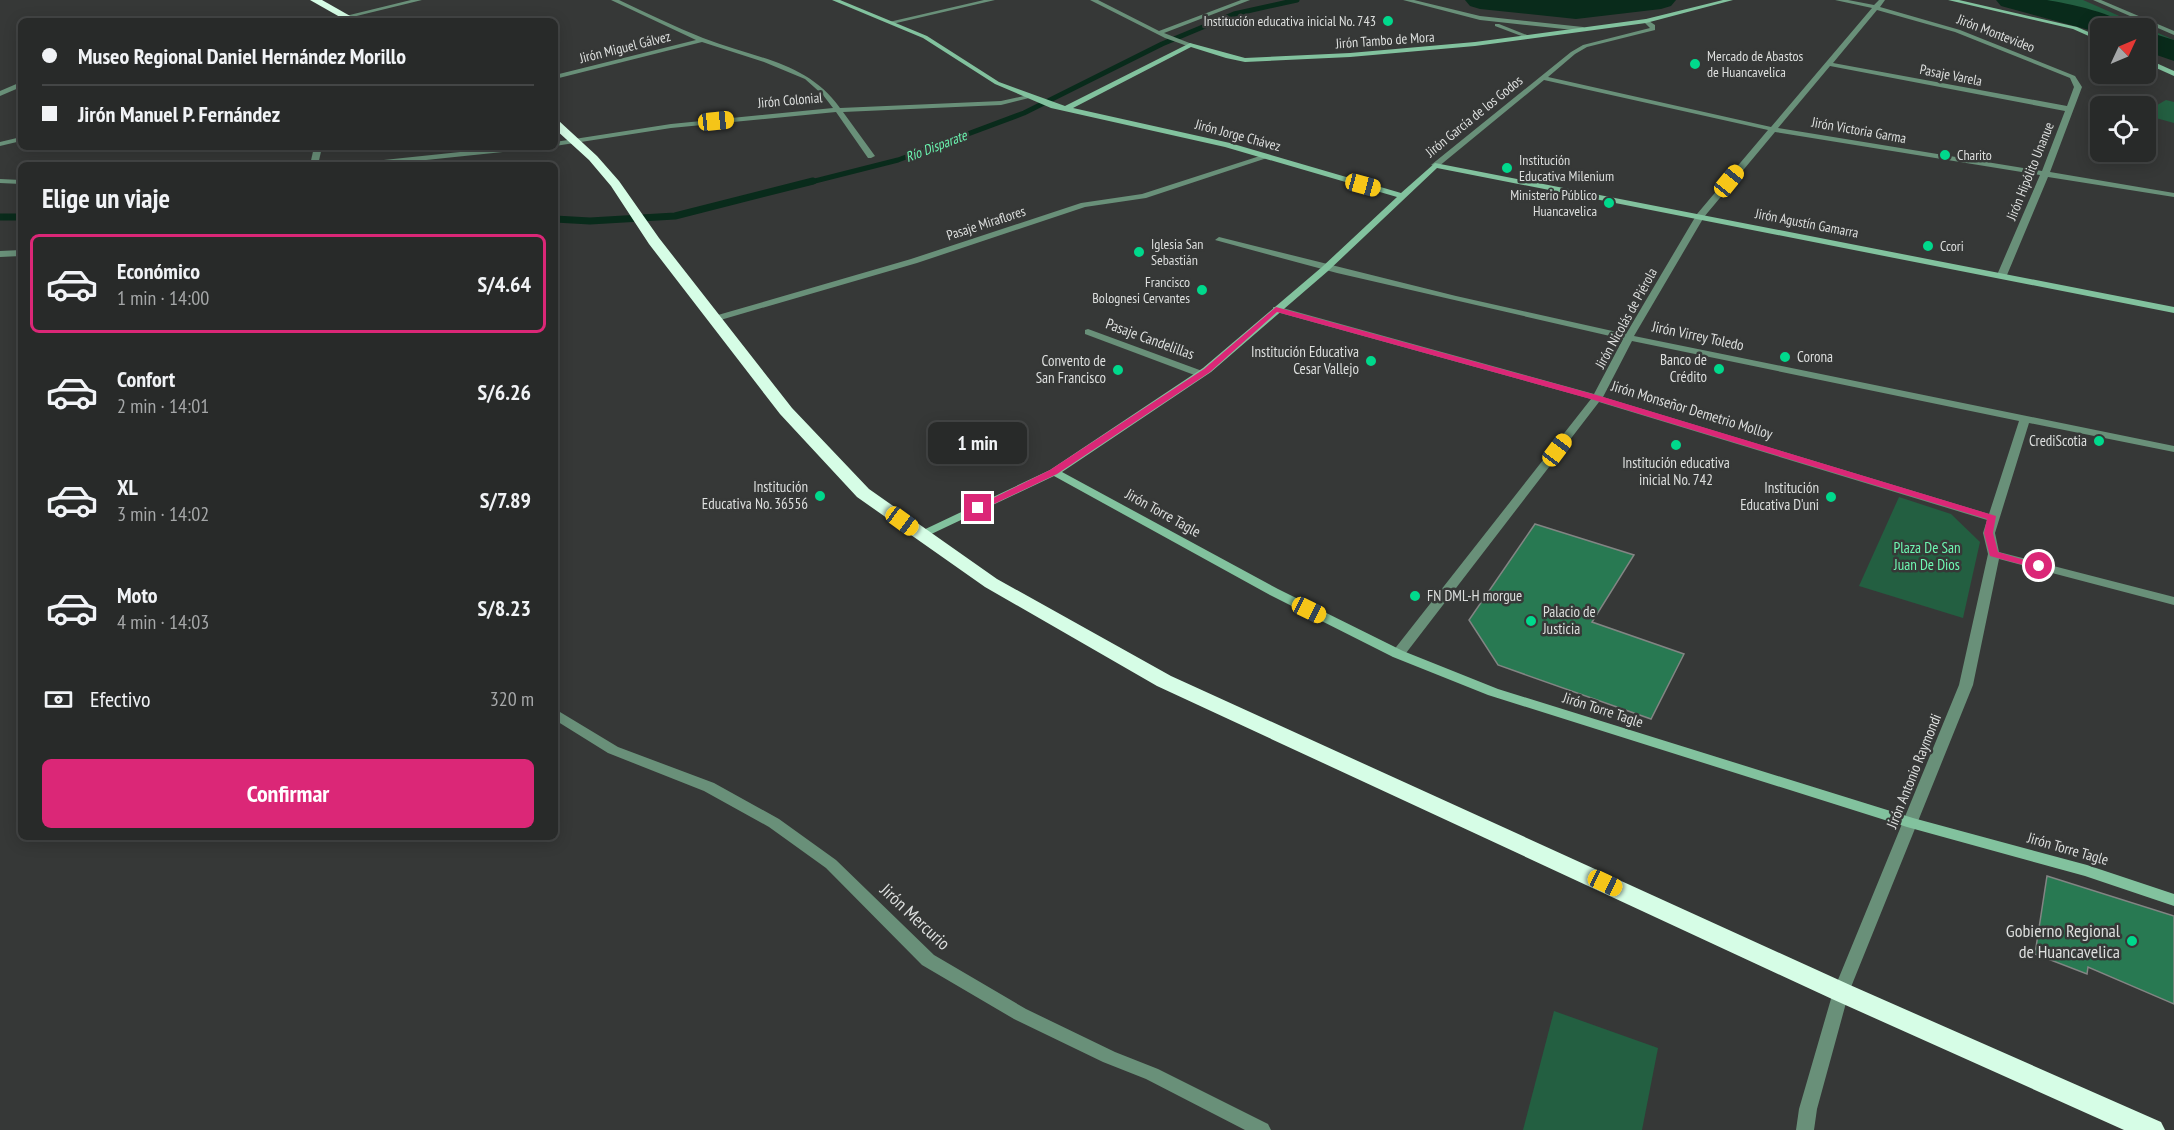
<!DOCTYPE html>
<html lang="es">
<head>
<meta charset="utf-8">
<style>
	body { margin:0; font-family:"PT Sans Narrow",sans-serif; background:#343635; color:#f1f3f6; height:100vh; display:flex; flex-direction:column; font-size:22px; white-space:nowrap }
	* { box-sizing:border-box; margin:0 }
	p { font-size:20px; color:#a5a7a8 }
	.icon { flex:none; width:33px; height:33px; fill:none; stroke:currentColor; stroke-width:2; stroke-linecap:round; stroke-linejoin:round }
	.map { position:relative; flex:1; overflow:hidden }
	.side { position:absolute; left:18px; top:162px; width:540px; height:678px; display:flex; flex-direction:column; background:#282a29; border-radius:9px; box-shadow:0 3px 15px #0003,0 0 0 2px #444646 }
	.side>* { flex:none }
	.banner { position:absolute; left:18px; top:18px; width:540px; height:132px; border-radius:9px; box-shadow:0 3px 15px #0003,0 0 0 2px #444646; display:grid; align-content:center; height:132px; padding:0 24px; background:#282a29 }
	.needle { width:39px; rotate:46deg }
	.buttons { position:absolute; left:2090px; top:18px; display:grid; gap:12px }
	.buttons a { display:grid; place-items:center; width:66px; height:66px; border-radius:9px; background:#282a29; box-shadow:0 3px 15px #0003,0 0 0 2px #444646; font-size:30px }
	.end { position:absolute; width:27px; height:27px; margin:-14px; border:8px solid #db2777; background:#fff; box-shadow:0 0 0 3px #fff }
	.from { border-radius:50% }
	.bubble { position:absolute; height:42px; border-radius:9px; background:#282a29; box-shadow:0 3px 15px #0003,0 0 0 2px #444646; font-size:20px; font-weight:700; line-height:42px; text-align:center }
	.car { position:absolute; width:18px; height:36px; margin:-18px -9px; border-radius:8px; box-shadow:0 0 4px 2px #0007; background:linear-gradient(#f5c518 24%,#345 0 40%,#f5c518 0 76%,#345 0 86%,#f5c518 0) }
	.banner b { display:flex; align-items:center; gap:21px; height:57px; font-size:22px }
	.banner b+b { border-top:2px solid #444646 }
	.banner i { width:15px; height:15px; background:#f1f3f6 }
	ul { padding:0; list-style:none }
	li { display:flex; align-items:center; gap:18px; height:99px; margin:0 12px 9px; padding:0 12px; border:3px solid transparent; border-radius:9px }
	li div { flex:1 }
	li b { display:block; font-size:22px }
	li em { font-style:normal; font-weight:700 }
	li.selected { border-color:#db2777 }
	li>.icon { width:54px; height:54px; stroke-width:1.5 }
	h2 { padding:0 24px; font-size:27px; line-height:72px }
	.pay { display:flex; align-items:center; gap:15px; height:66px; padding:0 24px; font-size:22px }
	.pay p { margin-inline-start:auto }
	.primary-button { display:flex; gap:12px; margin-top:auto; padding:12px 24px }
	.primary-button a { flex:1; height:69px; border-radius:9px; background:#db2777; color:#fff; font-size:24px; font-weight:700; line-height:69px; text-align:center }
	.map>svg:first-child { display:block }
	.green { fill:#235f41 }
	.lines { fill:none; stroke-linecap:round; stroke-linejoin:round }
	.stream-far1 { stroke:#092b1b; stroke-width:5 }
	.stream { stroke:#092b1b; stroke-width:7 }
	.river { fill:#092b1b; fill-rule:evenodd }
	.building { fill:#287952; stroke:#838584; stroke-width:1.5 }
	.street { fill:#699079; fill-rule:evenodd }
	.secondary { fill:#82c29e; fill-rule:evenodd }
	.highway { fill:#d6fde6; fill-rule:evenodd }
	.route { fill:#db2777 }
	.poi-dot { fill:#00d98c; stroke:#363837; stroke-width:2 }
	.labels { text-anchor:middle; stroke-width:5; stroke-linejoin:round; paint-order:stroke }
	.far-poi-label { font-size:14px; fill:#dddfde; stroke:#363837; text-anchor:start }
	.far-street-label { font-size:14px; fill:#dddfde; stroke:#363837 }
	.far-water-label { font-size:14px; font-style:italic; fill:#6af3af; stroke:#363837 }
	.street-label { font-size:15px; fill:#dddfde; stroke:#363837 }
	.poi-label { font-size:15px; fill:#dddfde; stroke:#363837; text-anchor:end }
	.park-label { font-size:15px; fill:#6ef7b2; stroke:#363837 }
	.near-street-label { font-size:18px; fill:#dddfde; stroke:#363837 }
	.near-poi-label { font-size:18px; fill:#dddfde; stroke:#363837; text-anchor:end }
</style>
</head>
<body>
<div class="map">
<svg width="2174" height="1130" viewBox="0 0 2174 1130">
	<rect width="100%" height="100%" fill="#363837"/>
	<g class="green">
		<path d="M2039 0H2083L2174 40V46L2145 34V28H2130Z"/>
		<path d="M2166 100 2174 102V123L2145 115V112Z"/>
		<path d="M1899 497 1951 514 1980 542 1963 618 1859 586Z"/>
		<path d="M1554 1011 1658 1048 1642 1130H1523Z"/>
	</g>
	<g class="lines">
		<path class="stream-far1" d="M807 183 898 160 1024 113 1162 44 1234 14 1297 0"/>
		<g class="stream">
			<path d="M0 217H21"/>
			<path d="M555 219 590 221 675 216 813 181"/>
		</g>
		<g class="river">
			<path d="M1465 0H1676L1671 6 1661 9 1576 19 1480 9 1470 6Z"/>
			<path d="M1996 0C2013 0 2031 0 2047 0 2066 3 2120 14 2129 28H2100V33L2001 6Z"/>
			<path d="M2145 31 2174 40V61L2145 51Z"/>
		</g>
	</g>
	<g class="building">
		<path d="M1535 524 1634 555 1592 622 1684 654 1651 719 1498 665 1469 620Z"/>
		<path d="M2047 876 2174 916V1004L2088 967 2087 974 2035 954Z"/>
	</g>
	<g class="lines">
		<g class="street">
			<path d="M411 0H422L336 21H325Z"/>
			<path d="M611 0H619C647 13 675 27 703 38 753 58 807 61 840 108L1001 101 1029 95 1033 97 1001 105 843 112 875 156 871 158H868L836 112 671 128 555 146V142L671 124 833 108 823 95 805 79 764 62 702 42 555 79V75L696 40Z"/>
			<path d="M984 0H995L892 24 889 22Z"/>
			<path d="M1090 0H1098L1159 31 1241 0H1250L1164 33 1192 44V46L1190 47 1165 38Z"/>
			<path d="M1403 0H1414L1480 16 1583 27 1586 29 1583 31 1480 20Z"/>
			<path d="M1835 0H1848L1874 5 1879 0H1885L1880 7 1960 30 2075 76 2082 87 2050 172 2174 193V197L2048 177 2007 275 2002 278 1997 275 2040 175 1775 132 1704 217 1634 336 2174 446V452L2029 423 1995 533 1999 552 2174 597V605L1999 559 1973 685 1849 992 1817 1109 1814 1130H1796L1799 1109 1833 992 1959 685 1988 554 1983 533 1987 520 1599 402 1403 657H1393L1392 654 1393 651 1591 399 1273 311V307H1279L1594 394 1623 339 1337 273 1215 240 1219 237 1456 296 1626 334 1697 214 1768 130 1544 80 1438 167 1431 165 1571 52 1583 45 1650 28 1643 21 1646 19 1655 25V30L1587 47 1575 54 1548 77 1771 127 1872 8ZM1877 10 1955 32 2070 78 2074 87 2067 106 1833 63ZM1830 66 2065 111 2042 171 1778 128ZM1632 341 2019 421 1989 514 1603 397Z"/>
			<path d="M2093 0H2101L2174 31V35Z"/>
			<path d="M1495 24H1499L1532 37 1527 38 1495 26Z"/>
			<path d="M21 82V87L0 96V91Z"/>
			<path d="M21 137V141L0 146V142Z"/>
			<path d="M314 147H322L318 165H310Z"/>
			<path d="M508 147H535L531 149 378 165H351L355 163Z"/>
			<path d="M1263 155 1270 157 1146 198 1085 207 917 263 717 321H711L709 319 711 317 911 259 1081 203 1142 194Z"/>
			<path d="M0 179 21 180V184L0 183Z"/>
			<path d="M21 250V256L0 257V251Z"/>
			<path d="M1088 329 1205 372 1206 374 1201 377 1197 376 1085 334V330Z"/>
			<path d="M555 709 618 747 714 783 779 819 836 860 934 955 1026 1009 1115 1052 1158 1069 1268 1124 1271 1130H1245L1146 1079 1103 1062 1014 1019 922 965 826 868 769 827 704 791 608 753 555 720Z"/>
		</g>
		<g class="secondary">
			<path d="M832 0H840L927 36 999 82 1065 106 1190 43 1245 58 1350 53 1475 42 1646 19 1723 0H1733L1646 23 1475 46 1350 57 1245 62 1226 58 1191 47 1073 108 1230 143 1401 193 1435 163 2174 307V313L1437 168 1328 271 1211 372 1062 472 1278 589 1403 651 1498 689 1913 818 2087 865 2174 894V906L2085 876 1907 827 1488 695 1393 657 1270 595 1054 476 925 537H917L915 535 917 533 1050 470 1203 368 1322 267 1397 197 1225 147 1051 108 995 84 923 38Z"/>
			<path d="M1948 0H1959L2077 27 2100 37V41L2073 29Z"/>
			<path d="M2145 58 2174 71V76L2145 63Z"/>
		</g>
		<g class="highway">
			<path d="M310 0H322L359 21H347Z"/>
			<path d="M555 120 559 121 597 156 619 181 659 238 792 408 869 489 997 579 1171 676 1850 985 2161 1122 2165 1130H2124L1832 999 1157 686 985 587 857 497 780 414 649 244 611 186 589 160 555 129Z"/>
		</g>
	</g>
	<path class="route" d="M1276 307 1600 396 1996 516 1993 533 1998 552 2044 566 2039 569 1990 556 1984 533 1987 519 1594 400 1277 312 1210 372 1057 474 981 510 973 508 1050 470 1204 369Z"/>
	<g class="poi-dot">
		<circle cx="1388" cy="21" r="6"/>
		<circle cx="1695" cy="64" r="6"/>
		<circle cx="1945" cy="155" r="6"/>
		<circle cx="1507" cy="168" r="6"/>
		<circle cx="1609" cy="203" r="6"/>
		<circle cx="1928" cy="246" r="6"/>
		<circle cx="1139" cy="252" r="6"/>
		<circle cx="1202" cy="290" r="6"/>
		<circle cx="1785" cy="357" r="6"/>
		<circle cx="1371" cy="361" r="6"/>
		<circle cx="1719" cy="369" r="6"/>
		<circle cx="1118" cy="370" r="6"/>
		<circle cx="2099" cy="441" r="6"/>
		<circle cx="1676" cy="445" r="6"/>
		<circle cx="820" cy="496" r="6"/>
		<circle cx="1831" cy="497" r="6"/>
		<circle cx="1415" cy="596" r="6"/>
		<circle cx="1531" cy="621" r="6"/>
		<circle cx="2132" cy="941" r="6"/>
	</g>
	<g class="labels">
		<g class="far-poi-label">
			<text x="1376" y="26" text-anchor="end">Institución educativa inicial No. 743</text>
			<text x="1707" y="61">Mercado de Abastos<tspan x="1707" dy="16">de Huancavelica</tspan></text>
			<text x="1957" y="160">Charito</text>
			<text x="1519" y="165">Institución<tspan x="1519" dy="16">Educativa Milenium</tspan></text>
			<text x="1597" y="200" text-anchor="end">Ministerio Público<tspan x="1597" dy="16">Huancavelica</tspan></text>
			<text x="1151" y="249">Iglesia San<tspan x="1151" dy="16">Sebastián</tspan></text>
			<text x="1940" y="251">Ccori</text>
			<text x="1190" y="287" text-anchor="end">Francisco<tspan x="1190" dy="16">Bolognesi Cervantes</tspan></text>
		</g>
		<g class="far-street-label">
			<text transform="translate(1996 33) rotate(21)" y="5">Jirón Montevideo</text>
			<text transform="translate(1385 40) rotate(-4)" y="5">Jirón Tambo de Mora</text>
			<text transform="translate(625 47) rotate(-14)" y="5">Jirón Miguel Gálvez</text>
			<text transform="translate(1951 75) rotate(11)" y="5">Pasaje Varela</text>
			<text transform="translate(790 100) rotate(-5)" y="5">Jirón Colonial</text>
			<text transform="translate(1474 116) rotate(-39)" y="5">Jirón García de los Godos</text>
			<text transform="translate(1859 130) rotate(10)" y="5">Jirón Victoria Garma</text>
			<text transform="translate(1238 135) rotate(15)" y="5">Jirón Jorge Chávez</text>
			<text transform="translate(2030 171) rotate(-68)" y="5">Jirón Hipólito Unanue</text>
			<text transform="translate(986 223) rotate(-18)" y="5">Pasaje Miraflores</text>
			<text transform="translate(1807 223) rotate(11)" y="5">Jirón Agustín Gamarra</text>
			<text transform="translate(1626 318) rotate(-61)" y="5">Jirón Nicolás de Piérola</text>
		</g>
		<g class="far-water-label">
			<text transform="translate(936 146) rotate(-21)" y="5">Río Disparate</text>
		</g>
		<g class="street-label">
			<text transform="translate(1698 336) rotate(12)" y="5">Jirón Virrey Toledo</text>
			<text transform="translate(1150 339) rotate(20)" y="5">Pasaje Candelillas</text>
			<text transform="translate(1692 410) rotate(17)" y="5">Jirón Monseñor Demetrio Molloy</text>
			<text transform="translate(1163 513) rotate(29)" y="5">Jirón Torre Tagle</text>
			<text transform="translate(1603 710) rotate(18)" y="5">Jirón Torre Tagle</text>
			<text transform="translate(1914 771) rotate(-68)" y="5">Jirón Antonio Raymondi</text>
			<text transform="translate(2068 849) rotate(16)" y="5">Jirón Torre Tagle</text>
		</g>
		<g class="poi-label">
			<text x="1359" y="357">Institución Educativa<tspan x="1359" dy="17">Cesar Vallejo</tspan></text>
			<text x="1797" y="362" text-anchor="start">Corona</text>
			<text x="1707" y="365">Banco de<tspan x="1707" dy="17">Crédito</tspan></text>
			<text x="1106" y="366">Convento de<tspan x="1106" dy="17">San Francisco</tspan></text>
			<text x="2087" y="446">CrediScotia</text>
			<text x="1676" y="468" text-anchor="middle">Institución educativa<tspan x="1676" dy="17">inicial No. 742</tspan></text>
			<text x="808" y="492">Institución<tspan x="808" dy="17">Educativa No. 36556</tspan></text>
			<text x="1819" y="493">Institución<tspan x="1819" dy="17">Educativa D'uni</tspan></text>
			<text x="1427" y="601" text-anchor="start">FN DML-H morgue</text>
			<text x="1543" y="617" text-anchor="start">Palacio de<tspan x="1543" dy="17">Justicia</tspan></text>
		</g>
		<g class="park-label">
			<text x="1927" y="553">Plaza De San<tspan x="1927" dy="17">Juan De Dios</tspan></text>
		</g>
		<g class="near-street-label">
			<text transform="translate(915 917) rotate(43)" y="6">Jirón Mercurio</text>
		</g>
		<g class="near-poi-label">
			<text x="2120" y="937">Gobierno Regional<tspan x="2120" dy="21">de Huancavelica</tspan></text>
		</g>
	</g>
</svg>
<div class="buttons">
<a><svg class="needle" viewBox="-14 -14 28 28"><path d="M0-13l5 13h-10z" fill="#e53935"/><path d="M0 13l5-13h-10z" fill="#a5a7a8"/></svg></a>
<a><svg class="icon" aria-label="locate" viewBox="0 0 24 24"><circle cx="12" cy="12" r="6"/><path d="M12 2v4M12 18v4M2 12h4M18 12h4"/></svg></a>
</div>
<i class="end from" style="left:2039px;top:566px"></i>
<i class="end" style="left:978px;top:508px"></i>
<div class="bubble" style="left:928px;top:422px;width:99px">1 min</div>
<i class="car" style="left:716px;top:121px;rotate:84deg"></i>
<i class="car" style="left:1729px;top:181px;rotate:39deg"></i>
<i class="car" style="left:1363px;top:185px;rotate:105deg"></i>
<i class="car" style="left:1557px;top:450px;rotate:37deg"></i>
<i class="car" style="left:902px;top:521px;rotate:126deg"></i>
<i class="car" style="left:1309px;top:610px;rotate:116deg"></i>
<i class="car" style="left:1605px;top:883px;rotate:115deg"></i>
<div class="banner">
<b><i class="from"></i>Museo Regional Daniel Hernández Morillo</b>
<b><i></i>Jirón Manuel P. Fernández</b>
</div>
<section class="side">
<h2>Elige un viaje</h2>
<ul>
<li class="selected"><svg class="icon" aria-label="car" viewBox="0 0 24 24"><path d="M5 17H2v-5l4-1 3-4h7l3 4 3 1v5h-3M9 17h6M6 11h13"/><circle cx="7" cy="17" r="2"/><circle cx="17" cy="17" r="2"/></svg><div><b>Económico</b><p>1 min · 14:00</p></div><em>S/4.64</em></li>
<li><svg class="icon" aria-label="car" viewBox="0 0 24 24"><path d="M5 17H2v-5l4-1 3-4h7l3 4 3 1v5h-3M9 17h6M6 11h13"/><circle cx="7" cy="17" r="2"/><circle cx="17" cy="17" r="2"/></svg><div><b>Confort</b><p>2 min · 14:01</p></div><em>S/6.26</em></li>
<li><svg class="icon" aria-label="car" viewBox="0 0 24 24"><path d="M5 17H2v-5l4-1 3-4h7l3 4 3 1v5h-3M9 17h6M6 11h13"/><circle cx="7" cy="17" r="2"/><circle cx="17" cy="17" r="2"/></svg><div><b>XL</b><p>3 min · 14:02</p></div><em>S/7.89</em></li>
<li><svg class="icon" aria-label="car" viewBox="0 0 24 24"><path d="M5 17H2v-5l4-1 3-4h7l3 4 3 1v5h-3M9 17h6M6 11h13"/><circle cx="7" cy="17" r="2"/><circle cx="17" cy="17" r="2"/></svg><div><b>Moto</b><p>4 min · 14:03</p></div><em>S/8.23</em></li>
</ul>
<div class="pay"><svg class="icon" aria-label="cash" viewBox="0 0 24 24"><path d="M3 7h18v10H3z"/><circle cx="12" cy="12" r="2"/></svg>Efectivo<p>320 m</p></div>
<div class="primary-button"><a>Confirmar</a></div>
</section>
</div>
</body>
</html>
